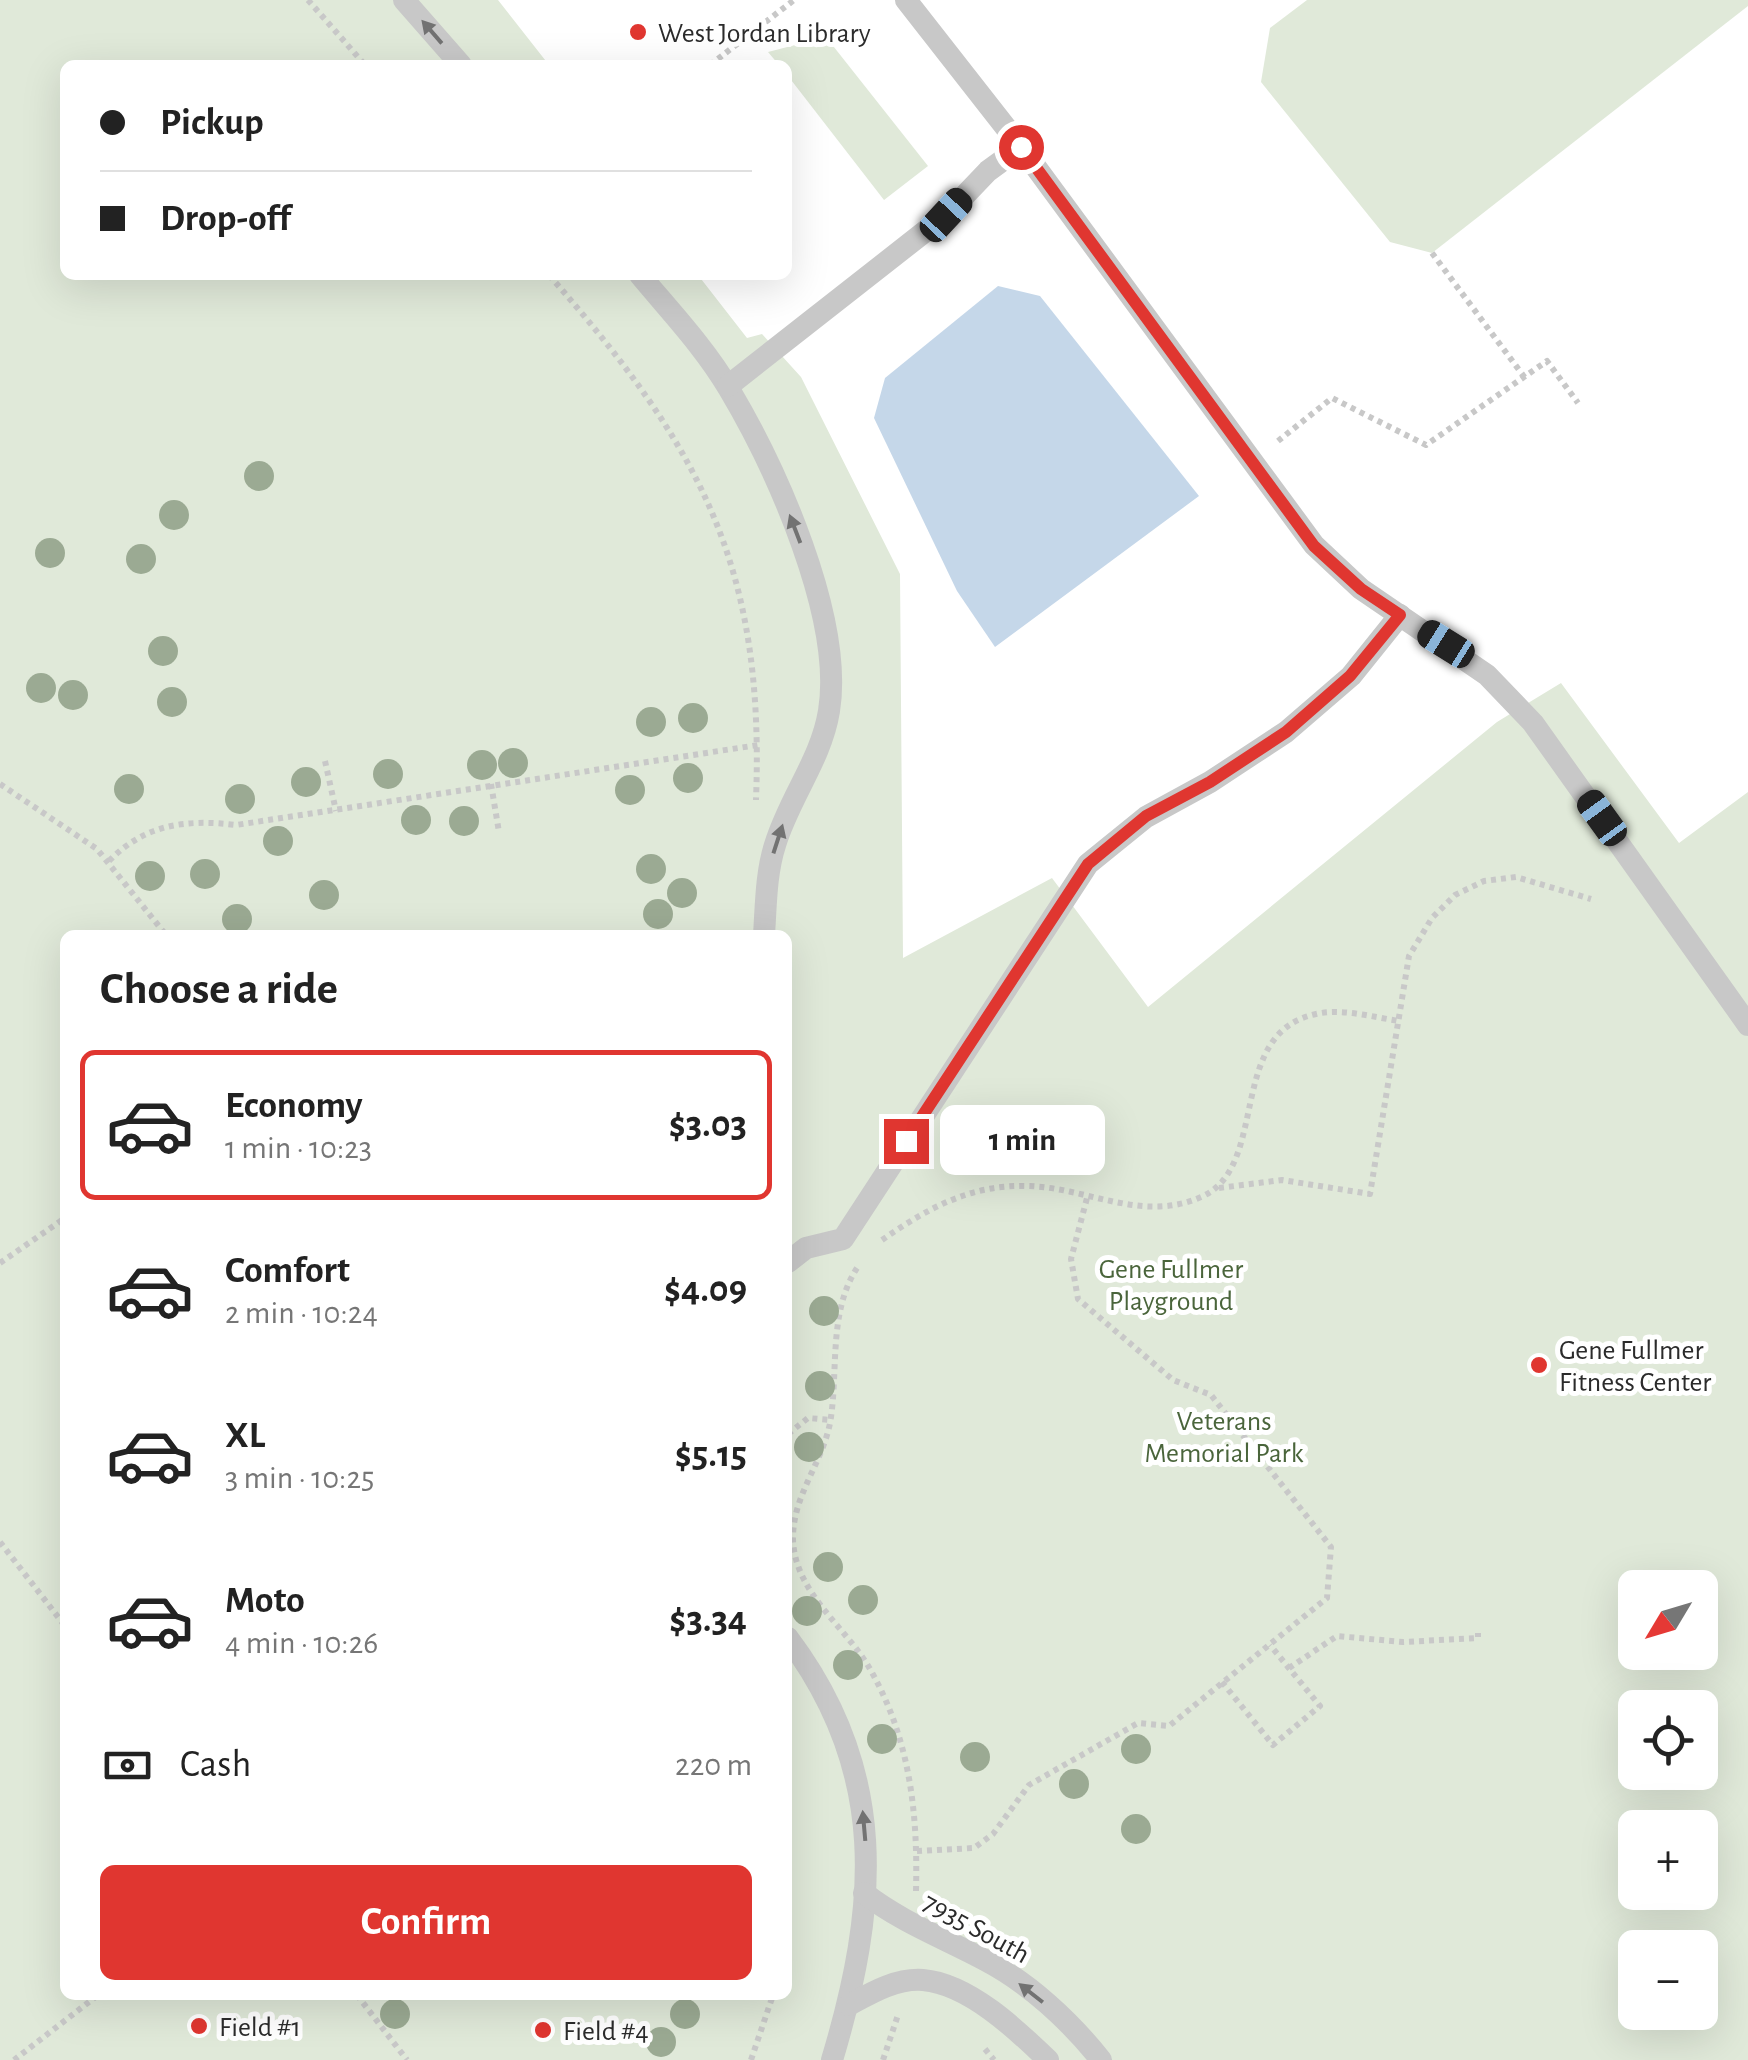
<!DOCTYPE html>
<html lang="en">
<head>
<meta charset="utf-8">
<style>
	body { margin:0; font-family:"Alegreya Sans",sans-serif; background:#f6f6f6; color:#222; height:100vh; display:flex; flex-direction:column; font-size:38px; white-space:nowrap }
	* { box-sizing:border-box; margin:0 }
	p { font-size:32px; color:#767676 }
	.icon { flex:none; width:55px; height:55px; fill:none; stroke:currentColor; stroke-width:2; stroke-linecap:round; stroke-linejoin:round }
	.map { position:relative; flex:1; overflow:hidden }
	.sheet { position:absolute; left:60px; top:930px; width:732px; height:1070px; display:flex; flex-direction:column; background:#fff; border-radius:15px; box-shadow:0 10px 40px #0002 }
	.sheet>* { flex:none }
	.guide { position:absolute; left:60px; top:60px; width:732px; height:220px; border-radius:15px; box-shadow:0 10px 40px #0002; display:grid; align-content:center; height:220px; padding:0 40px; background:#fff }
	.needle { width:65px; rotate:232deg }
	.controls { position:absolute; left:1618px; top:1570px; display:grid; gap:20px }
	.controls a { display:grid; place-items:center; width:100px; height:100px; border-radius:15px; background:#fff; box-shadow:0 10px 40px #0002; font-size:50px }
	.end { position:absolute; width:45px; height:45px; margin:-22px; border:12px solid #e03630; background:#fff; box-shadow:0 0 0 5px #fff }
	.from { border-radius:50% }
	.bubble { position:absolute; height:70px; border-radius:15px; background:#fff; box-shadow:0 10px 40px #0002; font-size:32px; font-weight:700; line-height:70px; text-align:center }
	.car { position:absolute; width:30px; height:60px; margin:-30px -15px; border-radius:12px; box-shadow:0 0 8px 2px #0007; background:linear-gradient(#222 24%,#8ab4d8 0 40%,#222 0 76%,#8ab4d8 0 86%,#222 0) }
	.guide b { display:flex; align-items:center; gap:35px; height:95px; font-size:38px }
	.guide b+b { border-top:2px solid #e0e0e0 }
	.guide i { width:25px; height:25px; background:#222 }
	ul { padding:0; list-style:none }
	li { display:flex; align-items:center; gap:30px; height:150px; margin:0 20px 15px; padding:0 20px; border:5px solid transparent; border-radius:15px }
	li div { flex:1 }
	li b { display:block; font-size:38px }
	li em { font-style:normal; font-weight:700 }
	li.on { border-color:#e03630 }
	li>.icon { width:90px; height:90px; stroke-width:1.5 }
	h2 { padding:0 40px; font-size:45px; line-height:120px }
	.pay { display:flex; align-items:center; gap:25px; height:110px; padding:0 40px; font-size:38px }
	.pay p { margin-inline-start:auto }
	.button { display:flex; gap:20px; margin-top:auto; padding:20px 40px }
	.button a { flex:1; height:115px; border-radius:15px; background:#e03630; color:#fff; font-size:40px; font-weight:700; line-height:115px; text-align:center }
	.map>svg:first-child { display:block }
	.green { fill:#e0e9d9; fill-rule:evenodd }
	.water { fill:#c5d7e9 }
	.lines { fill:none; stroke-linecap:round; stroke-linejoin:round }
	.path { stroke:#c8c8c8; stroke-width:6; stroke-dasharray:5 5; stroke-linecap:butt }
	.service { stroke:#c8c8c8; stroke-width:22 }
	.tree { fill:#9baa93 }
	.oneway { fill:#727272 }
	.route { stroke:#e03630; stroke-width:12 }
	.poi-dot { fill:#e03630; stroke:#fff; stroke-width:4 }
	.labels { text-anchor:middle; stroke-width:10; stroke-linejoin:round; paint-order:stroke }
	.poi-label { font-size:28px; fill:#2b2b2b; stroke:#fff; text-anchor:start }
	.park-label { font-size:28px; fill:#4a653b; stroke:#fff }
	.street-label { font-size:28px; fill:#2b2b2b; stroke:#fff }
</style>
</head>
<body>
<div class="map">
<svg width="1748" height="2060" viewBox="0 0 1748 2060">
	<rect width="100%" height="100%" fill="#fff"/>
	<g class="green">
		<path d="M0 0H498L549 65H65V275H698L747 338 762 334 801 377 900 574 903 958 1052 878 1148 1007 1497 722 1561 683 1679 843 1748 792V2060H0ZM65 935H788V1995H65ZM1635 1588H1700V1652H1635ZM1635 1708H1700V1772H1635ZM1635 1828H1700V1892H1635ZM1635 1948H1700V2012H1635Z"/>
		<path d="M1307 0H1748V6L1432 253 1390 242 1261 82 1270 28Z"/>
		<path d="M826 37 928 166 884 200 788 76V65H779L768 52Z"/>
	</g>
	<path class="water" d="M998 286 1040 296 1199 496 995 647 957 591 874 418 885 378Z"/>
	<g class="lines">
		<g class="path">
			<path d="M308 0 365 65"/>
			<path d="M710 65 794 0"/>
			<path d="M1432 253 1525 378"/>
			<path d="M549 275C700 447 765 565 756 800"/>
			<path d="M1278 441 1332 398 1426 445 1547 361 1578 403"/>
			<path d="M325 761 336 811"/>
			<path d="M0 784 97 849 166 935"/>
			<path d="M491 784 499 832"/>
			<path d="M109 861C145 824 186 819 236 825L758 745"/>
			<path d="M1219 1188 1282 1180 1370 1194 1409 956 1432 918 1455 895 1484 881 1516 877 1591 899"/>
			<path d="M882 1240C928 1208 971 1184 1029 1186 1088 1188 1143 1223 1201 1197 1271 1167 1225 1033 1316 1014 1341 1008 1373 1017 1399 1021"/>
			<path d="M0 1263 65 1218"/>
			<path d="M857 1268C829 1311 838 1367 831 1417 825 1461 792 1494 793 1540 795 1593 846 1627 870 1669 910 1739 918 1813 916 1891"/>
			<path d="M788 1434 808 1418 831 1420"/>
			<path d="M0 1542 65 1626"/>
			<path d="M1289 1668 1337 1636 1403 1642 1478 1638V1633"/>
			<path d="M1222 1682 1273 1745 1320 1706 1270 1645"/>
			<path d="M788 1812V1921"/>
			<path d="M917 1851 974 1848 993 1834 1029 1785 1138 1723 1169 1726 1327 1598 1331 1547 1211 1395 1173 1380 1078 1299 1071 1259 1087 1198"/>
			<path d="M357 1995 407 2060"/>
			<path d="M985 2049 994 2060"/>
			<path d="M14 2060 98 1995"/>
			<path d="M751 2060 773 1995"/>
			<path d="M883 2060 898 2015"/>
		</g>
		<g class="service">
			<path d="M404 0 461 65"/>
			<path d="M1021 147 1314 545 1361 589 1487 675 1533 723 1748 1025"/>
			<path d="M640 275C670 311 705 348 729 389 776 468 844 618 829 711 821 760 789 798 775 845 766 873 766 905 764 935"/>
			<path d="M728 386 946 215 988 171 1021 147 906 0"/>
			<path d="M788 1262 806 1248 843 1239 1088 864 1146 817 1210 782 1286 732 1351 676 1400 615"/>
			<path d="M788 1638C889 1772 878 1906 832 2060"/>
			<path d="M864 1893C901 1922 944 1938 985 1960 1029 1983 1070 2021 1101 2060"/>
			<path d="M849 2005C871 1993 896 1978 923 1980 969 1984 1017 2030 1048 2060"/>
		</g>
	</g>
	<g class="tree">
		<circle cx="259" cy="476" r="15"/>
		<circle cx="174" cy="515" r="15"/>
		<circle cx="50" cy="553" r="15"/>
		<circle cx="141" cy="559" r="15"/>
		<circle cx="163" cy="651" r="15"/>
		<circle cx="41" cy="688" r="15"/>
		<circle cx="73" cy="695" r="15"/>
		<circle cx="172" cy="702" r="15"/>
		<circle cx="693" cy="718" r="15"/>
		<circle cx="651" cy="722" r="15"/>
		<circle cx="513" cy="763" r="15"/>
		<circle cx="482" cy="765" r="15"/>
		<circle cx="388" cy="774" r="15"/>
		<circle cx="688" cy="778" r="15"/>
		<circle cx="306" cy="782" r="15"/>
		<circle cx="129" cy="789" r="15"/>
		<circle cx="630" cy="790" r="15"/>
		<circle cx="240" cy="799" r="15"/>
		<circle cx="416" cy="820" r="15"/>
		<circle cx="464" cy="821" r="15"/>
		<circle cx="278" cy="841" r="15"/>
		<circle cx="651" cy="869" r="15"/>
		<circle cx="205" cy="874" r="15"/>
		<circle cx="150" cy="876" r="15"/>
		<circle cx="682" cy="893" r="15"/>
		<circle cx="324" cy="895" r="15"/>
		<circle cx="658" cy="914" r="15"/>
		<circle cx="237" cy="919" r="15"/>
		<circle cx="824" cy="1311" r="15"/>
		<circle cx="820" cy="1386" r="15"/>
		<circle cx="809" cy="1447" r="15"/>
		<circle cx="828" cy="1567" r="15"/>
		<circle cx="863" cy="1600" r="15"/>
		<circle cx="807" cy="1611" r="15"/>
		<circle cx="848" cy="1665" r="15"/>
		<circle cx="882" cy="1739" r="15"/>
		<circle cx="1136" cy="1749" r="15"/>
		<circle cx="975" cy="1757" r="15"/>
		<circle cx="1074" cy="1784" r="15"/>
		<circle cx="1136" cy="1829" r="15"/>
		<circle cx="395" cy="2014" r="15"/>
		<circle cx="685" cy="2014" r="15"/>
		<circle cx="661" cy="2042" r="15"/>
	</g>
	<defs><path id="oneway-solid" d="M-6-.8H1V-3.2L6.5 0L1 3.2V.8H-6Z" transform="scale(2.5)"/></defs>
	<g class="oneway">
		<use href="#oneway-solid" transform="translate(432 32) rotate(-131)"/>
		<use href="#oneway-solid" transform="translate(795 529) rotate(-111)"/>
		<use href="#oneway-solid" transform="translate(778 839) rotate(-72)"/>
		<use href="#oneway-solid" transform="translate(864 1826) rotate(-95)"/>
		<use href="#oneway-solid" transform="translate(1031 1993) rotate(-142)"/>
	</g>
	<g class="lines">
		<path class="route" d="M906 1141 1088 864 1146 816 1210 782 1286 732 1350 676 1400 615 1361 589 1314 546 1021 147"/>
	</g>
	<g class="poi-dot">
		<circle cx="638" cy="32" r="10"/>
		<circle cx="1539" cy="1365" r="10"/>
		<circle cx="199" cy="2026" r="10"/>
		<circle cx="543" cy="2030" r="10"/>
	</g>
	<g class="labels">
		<g class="poi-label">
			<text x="658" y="42">West Jordan Library</text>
			<text x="1559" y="1359">Gene Fullmer<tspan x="1559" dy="32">Fitness Center</tspan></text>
			<text x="219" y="2036">Field #1</text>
			<text x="563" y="2040">Field #4</text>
		</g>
		<g class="park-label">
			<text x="1171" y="1278">Gene Fullmer<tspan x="1171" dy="32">Playground</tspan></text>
			<text x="1224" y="1430">Veterans<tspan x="1224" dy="32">Memorial Park</tspan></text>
		</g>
		<g class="street-label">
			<text transform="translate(977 1927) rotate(29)" y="10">7935 South</text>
		</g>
	</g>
</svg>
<div class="controls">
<a><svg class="needle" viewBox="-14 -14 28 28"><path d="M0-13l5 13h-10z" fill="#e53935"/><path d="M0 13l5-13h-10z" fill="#767676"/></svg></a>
<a><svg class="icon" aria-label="locate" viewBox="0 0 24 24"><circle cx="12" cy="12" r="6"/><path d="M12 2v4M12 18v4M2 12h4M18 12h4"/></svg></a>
<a>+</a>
<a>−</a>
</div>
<i class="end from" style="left:1021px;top:147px"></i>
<i class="end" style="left:906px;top:1141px"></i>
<div class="bubble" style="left:940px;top:1105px;width:165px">1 min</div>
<i class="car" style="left:946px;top:215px;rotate:43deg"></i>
<i class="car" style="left:1446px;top:644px;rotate:302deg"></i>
<i class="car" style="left:1602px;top:818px;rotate:324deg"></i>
<div class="guide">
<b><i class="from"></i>Pickup</b>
<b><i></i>Drop-off</b>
</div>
<section class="sheet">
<h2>Choose a ride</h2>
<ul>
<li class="on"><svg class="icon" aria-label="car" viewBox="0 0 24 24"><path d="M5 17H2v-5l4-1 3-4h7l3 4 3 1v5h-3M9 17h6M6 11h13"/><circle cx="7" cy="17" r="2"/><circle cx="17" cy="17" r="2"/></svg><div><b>Economy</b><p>1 min · 10:23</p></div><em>$3.03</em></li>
<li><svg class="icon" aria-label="car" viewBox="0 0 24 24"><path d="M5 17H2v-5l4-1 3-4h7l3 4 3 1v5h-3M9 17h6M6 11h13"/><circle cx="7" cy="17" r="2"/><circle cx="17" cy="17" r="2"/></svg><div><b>Comfort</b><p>2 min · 10:24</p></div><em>$4.09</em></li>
<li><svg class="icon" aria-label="car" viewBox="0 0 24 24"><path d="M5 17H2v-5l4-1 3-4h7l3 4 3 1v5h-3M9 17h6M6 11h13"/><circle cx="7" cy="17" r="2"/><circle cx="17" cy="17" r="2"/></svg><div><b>XL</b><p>3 min · 10:25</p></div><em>$5.15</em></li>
<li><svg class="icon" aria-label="car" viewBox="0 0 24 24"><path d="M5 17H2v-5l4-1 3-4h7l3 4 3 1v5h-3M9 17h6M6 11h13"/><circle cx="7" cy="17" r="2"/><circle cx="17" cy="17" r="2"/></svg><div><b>Moto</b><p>4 min · 10:26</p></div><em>$3.34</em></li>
</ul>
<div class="pay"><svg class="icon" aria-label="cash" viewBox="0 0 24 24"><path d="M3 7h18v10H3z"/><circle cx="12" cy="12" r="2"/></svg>Cash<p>220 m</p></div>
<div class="button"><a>Confirm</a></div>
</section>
</div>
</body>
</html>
